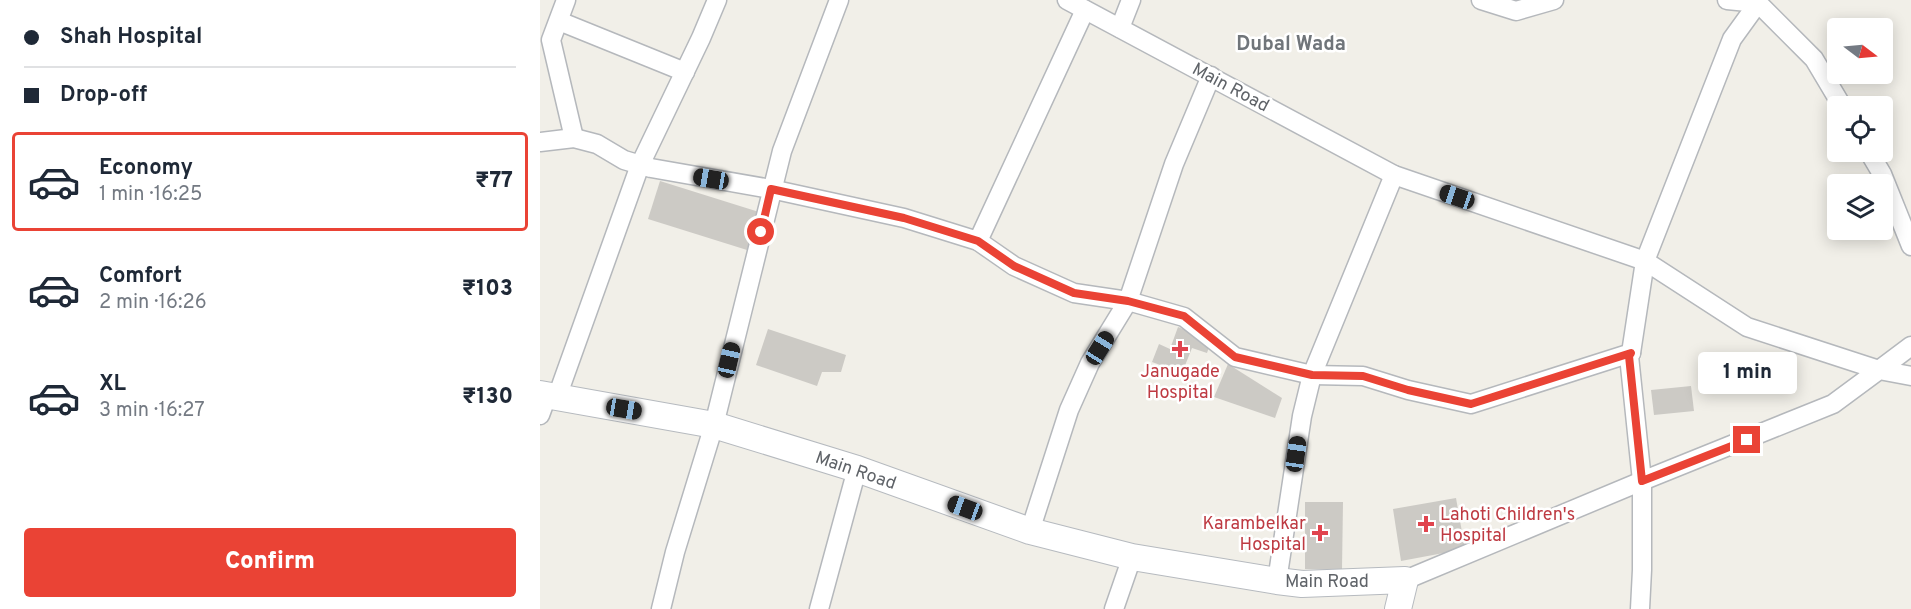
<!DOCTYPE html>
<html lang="en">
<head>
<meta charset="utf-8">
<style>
	body { margin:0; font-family:Overpass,sans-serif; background:#f6f6f7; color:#1f2937; height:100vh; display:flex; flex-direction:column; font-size:22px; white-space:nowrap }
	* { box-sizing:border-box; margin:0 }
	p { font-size:20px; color:#747a83 }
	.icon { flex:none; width:33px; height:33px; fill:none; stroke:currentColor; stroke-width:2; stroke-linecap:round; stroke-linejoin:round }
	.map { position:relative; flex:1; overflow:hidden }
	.drawer { display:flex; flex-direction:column; background:#fff; width:540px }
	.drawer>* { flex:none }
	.guide { display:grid; align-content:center; height:132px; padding:0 24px; background:#fff }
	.needle { width:39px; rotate:106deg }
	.buttons { position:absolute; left:1287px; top:18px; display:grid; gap:12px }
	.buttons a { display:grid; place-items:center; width:66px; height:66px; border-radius:6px; background:#fff; box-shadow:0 3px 15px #0003; font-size:30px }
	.end { position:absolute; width:27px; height:27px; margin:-14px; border:8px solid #ea4335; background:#fff; box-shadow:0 0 0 3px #fff }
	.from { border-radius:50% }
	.bubble { position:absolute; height:42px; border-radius:6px; background:#fff; box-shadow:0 3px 15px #0003; font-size:20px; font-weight:800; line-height:42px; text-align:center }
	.car { position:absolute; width:18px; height:36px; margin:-18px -9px; border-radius:8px; box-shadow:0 0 4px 2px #0007; background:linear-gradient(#222 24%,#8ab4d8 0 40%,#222 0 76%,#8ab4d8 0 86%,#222 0) }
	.guide b { display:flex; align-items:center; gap:21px; height:57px; font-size:22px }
	.guide b+b { border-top:2px solid #e0e1e3 }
	.guide i { width:15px; height:15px; background:#1f2937 }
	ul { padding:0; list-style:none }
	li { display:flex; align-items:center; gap:18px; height:99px; margin:0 12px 9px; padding:0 12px; border:3px solid transparent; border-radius:6px }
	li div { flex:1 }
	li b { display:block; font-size:22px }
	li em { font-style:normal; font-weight:800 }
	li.selected { border-color:#ea4335 }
	li>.icon { width:54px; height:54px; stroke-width:1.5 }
	.primary-button { display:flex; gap:12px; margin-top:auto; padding:12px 24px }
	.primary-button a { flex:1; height:69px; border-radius:6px; background:#ea4335; color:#fff; font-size:24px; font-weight:800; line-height:69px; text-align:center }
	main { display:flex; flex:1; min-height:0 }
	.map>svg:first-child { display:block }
	.building { fill:#cccac5 }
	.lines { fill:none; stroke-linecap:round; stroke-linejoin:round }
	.minor-casing { stroke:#b5b8bc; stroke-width:21 }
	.secondary-casing { stroke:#b6babf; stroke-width:28 }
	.minor { stroke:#fff; stroke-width:18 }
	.secondary { stroke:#fff; stroke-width:26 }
	.route { stroke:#ea4335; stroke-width:8 }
	.health-dot { fill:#e0444e; stroke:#fff; stroke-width:2 }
	.labels { text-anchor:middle; stroke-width:5; stroke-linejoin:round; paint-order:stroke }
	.street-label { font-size:18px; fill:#5f6368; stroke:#fff }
	.health-label { font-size:18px; fill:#be3a42; stroke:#fff }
	.neighbourhood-label { font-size:20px; font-weight:bold; fill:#70757a; stroke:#fff }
</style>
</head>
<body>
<main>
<section class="drawer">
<div class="guide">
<b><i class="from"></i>Shah Hospital</b>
<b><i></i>Drop-off</b>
</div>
<ul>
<li class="selected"><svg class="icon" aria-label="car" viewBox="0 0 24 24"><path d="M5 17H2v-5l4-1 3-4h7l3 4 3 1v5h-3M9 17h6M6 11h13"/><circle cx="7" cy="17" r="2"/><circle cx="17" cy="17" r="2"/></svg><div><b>Economy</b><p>1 min · 16:25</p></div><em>₹77</em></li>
<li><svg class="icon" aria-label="car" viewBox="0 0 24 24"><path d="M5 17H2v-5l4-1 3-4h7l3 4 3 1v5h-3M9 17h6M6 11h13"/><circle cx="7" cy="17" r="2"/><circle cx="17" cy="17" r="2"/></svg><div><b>Comfort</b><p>2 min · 16:26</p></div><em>₹103</em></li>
<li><svg class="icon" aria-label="car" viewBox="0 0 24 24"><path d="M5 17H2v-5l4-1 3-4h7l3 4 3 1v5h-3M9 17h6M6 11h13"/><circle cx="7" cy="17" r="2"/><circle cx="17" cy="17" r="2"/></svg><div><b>XL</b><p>3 min · 16:27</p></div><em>₹130</em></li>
</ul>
<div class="primary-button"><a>Confirm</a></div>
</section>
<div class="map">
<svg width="1371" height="609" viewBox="0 0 1371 609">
	<rect width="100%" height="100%" fill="#f1efe8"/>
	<g class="building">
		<path d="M120 181 219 212 207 250 108 219Z"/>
		<path d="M638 327 671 341 667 353 652 348 642 373 612 362 619 344 630 349Z"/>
		<path d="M228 329 306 355 301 372H282L277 386 216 365Z"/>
		<path d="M688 364 742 398 735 418 674 397Z"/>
		<path d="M1151 386 1154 411 1114 415 1111 390Z"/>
		<path d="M916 498 925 549 861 561 853 509Z"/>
		<path d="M765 502H803L802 570 765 569Z"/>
	</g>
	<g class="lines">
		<g class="minor-casing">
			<g id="minor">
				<path d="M26 0 11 40 34 138"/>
				<path d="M527 0 854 175 1105 261 1207 327 1339 370 1371 346"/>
				<path d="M941 0 976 11 1014 0"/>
				<path d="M1187 0 1218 3"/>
				<path d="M1218 0V3L1274 59 1302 106"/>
				<path d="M19 21 145 72"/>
				<path d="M580 28 591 0"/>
				<path d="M0 142 34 138 57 144 84 160 111 168 231 189 364 218 438 241 474 266 534 293 588 301 644 317 695 357 772 375 823 376 868 390 931 404 1091 353 1105 261 1192 39 1218 3"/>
				<path d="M1329 152 1342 174 1371 246"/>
				<path d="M438 241 545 10"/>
				<path d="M1091 353 1089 356 1102 481V570L1100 609"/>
				<path d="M17 397 100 165 161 38 177 0"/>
				<path d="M0 415 7 396"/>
				<path d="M490 531 529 410 550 363 588 301 634 164 671 76"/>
				<path d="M865 580 1102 481 1293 404 1339 370 1371 376"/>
				<path d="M737 581 762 416 772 375 854 175"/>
				<path d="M121 609 135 552 174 425 242 151 299 0"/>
				<path d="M279 609 317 469"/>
				<path d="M574 609 592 557"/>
			</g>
		</g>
		<g class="secondary-casing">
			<path id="secondary" d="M0 394 174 425 317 469 490 531 592 557 737 581 762 584 865 580 858 609"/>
		</g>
		<use href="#minor" class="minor"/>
		<use href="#secondary" class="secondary"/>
	</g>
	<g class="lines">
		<path class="route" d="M221 232 231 189 364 218 438 241 474 266 534 293 588 301 644 316 695 357 772 375 823 376 868 390 931 404 1091 353 1089 356 1102 481 1207 440"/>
	</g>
	<g class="health-dot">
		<path d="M637 340h6v6h6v6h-6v6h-6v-6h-6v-6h6z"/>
		<path d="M883 515h6v6h6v6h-6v6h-6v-6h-6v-6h6z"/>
		<path d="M777 524h6v6h6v6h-6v6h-6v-6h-6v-6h6z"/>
	</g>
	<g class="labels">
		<g class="street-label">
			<text transform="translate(691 87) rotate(28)" y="6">Main Road</text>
			<text transform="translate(316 470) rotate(19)" y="6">Main Road</text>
			<text x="787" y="587">Main Road</text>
		</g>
		<g class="health-label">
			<text x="640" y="377">Janugade<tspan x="640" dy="21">Hospital</tspan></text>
			<text x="900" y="520" text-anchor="start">Lahoti Children's<tspan x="900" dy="21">Hospital</tspan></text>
			<text x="766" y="529" text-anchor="end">Karambelkar<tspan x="766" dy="21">Hospital</tspan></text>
		</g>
		<g class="neighbourhood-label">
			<text x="751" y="50">Dubal Wada</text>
		</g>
	</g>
</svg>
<div class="buttons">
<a><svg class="needle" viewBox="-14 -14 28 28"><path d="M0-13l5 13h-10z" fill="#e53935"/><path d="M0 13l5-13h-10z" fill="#747a83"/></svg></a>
<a><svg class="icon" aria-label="locate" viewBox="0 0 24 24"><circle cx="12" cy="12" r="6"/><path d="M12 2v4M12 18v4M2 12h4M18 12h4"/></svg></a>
<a><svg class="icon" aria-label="layers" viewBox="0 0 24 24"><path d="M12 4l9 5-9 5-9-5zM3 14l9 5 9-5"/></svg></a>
</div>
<i class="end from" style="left:221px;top:232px"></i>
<i class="end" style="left:1207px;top:440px"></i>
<div class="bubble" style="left:1158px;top:352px;width:99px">1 min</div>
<i class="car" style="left:171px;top:179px;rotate:280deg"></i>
<i class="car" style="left:917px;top:197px;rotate:289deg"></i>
<i class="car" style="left:560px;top:348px;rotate:32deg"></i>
<i class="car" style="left:189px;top:360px;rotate:13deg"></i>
<i class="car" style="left:84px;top:409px;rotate:100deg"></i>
<i class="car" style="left:756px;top:454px;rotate:8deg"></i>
<i class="car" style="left:425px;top:508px;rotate:290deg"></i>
</div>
</main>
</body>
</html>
